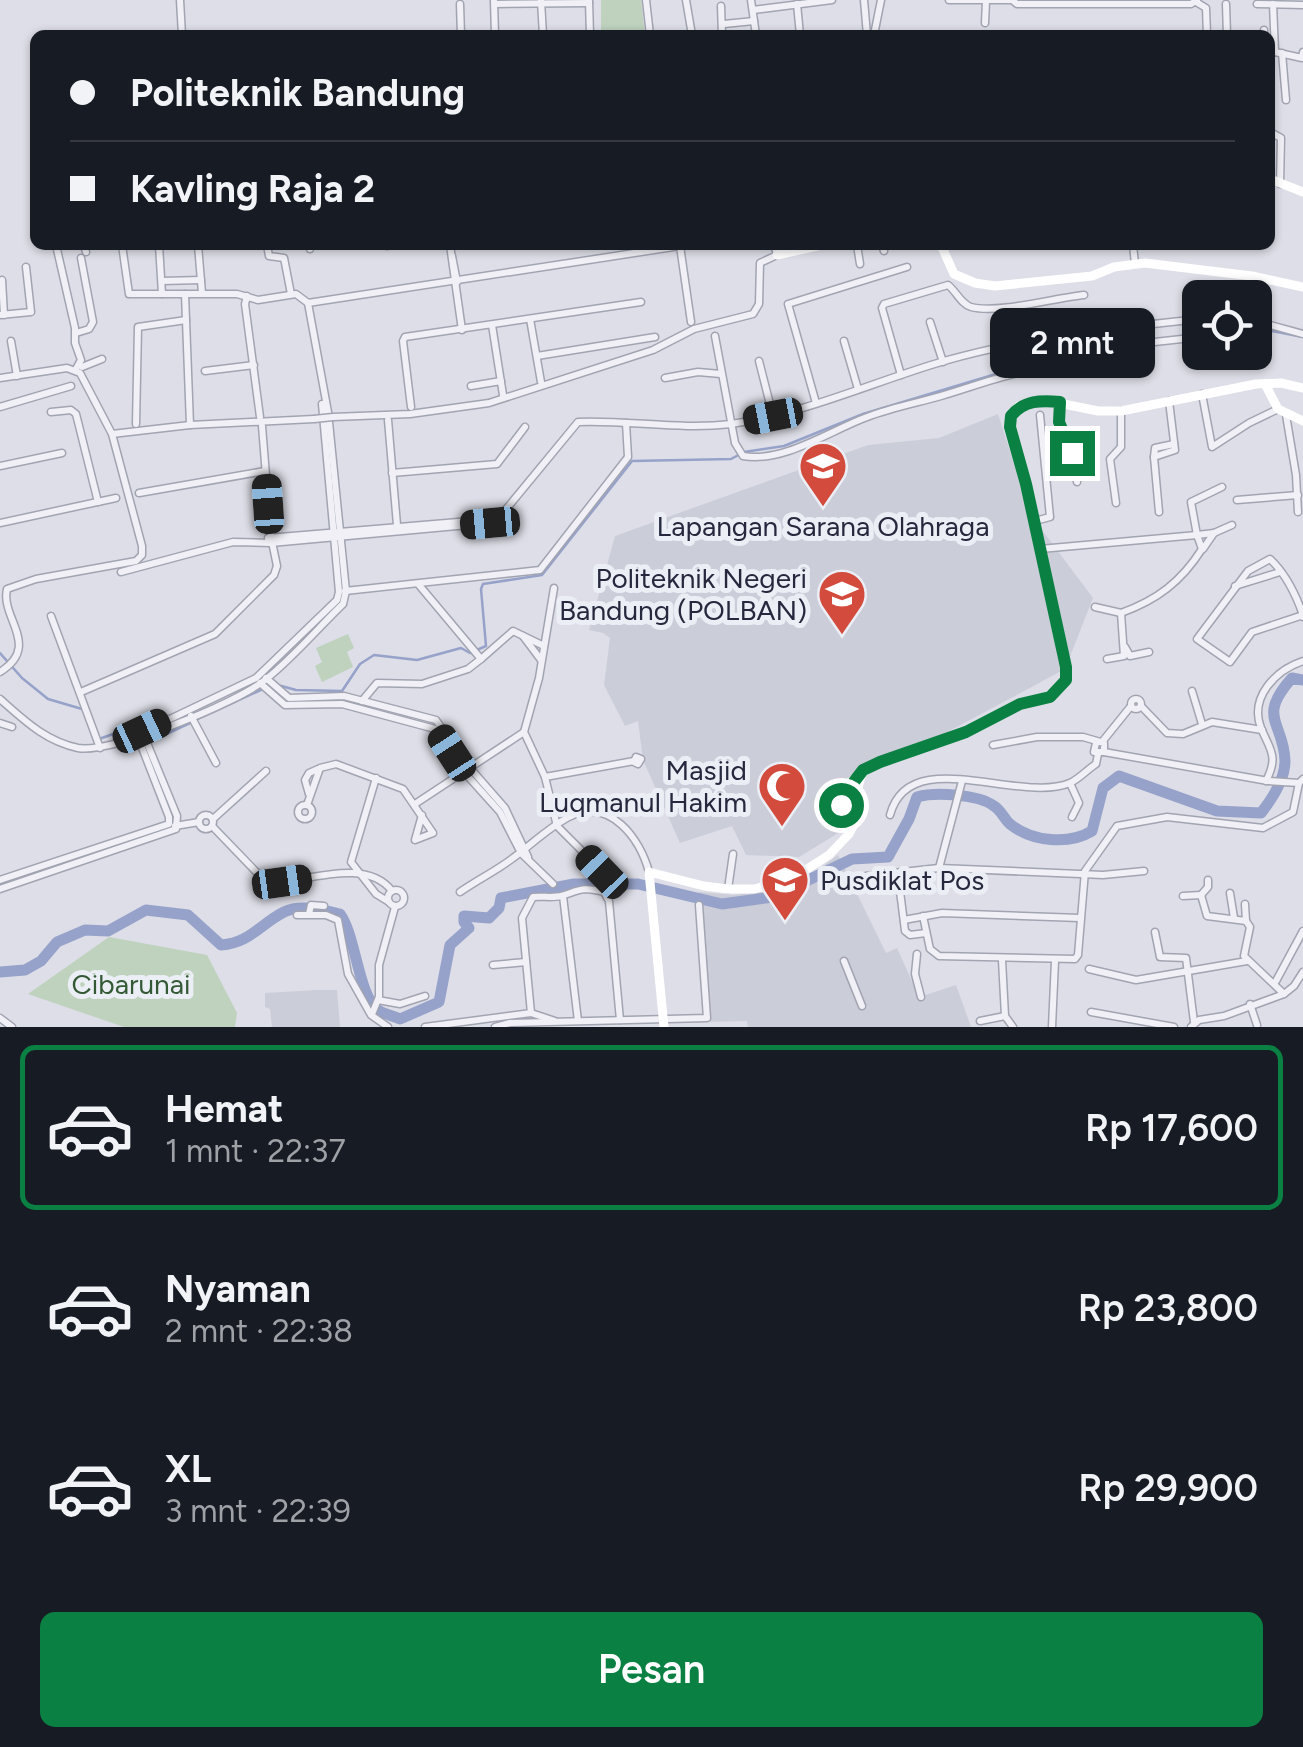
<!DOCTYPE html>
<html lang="id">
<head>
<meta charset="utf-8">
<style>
	body { margin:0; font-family:Figtree,sans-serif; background:#20242c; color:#f1f3f6; height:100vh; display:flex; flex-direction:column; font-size:38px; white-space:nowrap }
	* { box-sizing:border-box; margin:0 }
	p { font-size:32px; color:#9ea1a6 }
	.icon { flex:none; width:55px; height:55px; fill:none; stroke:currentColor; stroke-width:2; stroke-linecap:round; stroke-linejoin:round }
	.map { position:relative; height:1027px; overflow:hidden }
	.panel { display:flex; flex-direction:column; background:#171b24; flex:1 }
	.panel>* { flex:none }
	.guide { position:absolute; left:30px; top:30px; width:1245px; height:220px; border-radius:15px; box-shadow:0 2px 8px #0004; display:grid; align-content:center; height:220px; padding:0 40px; background:#171b24 }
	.controls { position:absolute; left:1182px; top:280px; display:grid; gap:20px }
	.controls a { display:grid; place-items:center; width:90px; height:90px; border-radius:15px; background:#171b24; box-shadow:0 2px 8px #0004; font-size:50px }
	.end { position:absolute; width:45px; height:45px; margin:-22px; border:12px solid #0b8043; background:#fff; box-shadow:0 0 0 5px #fff }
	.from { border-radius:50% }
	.bubble { position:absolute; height:70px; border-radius:15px; background:#171b24; box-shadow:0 2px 8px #0004; font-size:32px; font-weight:600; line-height:70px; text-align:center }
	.car { position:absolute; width:30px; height:60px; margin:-30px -15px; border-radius:12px; box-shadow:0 0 8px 2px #0007; background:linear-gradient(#222 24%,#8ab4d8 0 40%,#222 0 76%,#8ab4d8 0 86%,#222 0) }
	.guide b { display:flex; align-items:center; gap:35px; height:95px; font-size:38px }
	.guide b+b { border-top:2px solid #363941 }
	.guide i { width:25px; height:25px; background:#f1f3f6 }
	ul { padding:18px 0 0; list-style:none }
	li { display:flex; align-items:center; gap:30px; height:165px; margin:0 20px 15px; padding:0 20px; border:5px solid transparent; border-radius:15px }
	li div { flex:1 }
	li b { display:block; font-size:38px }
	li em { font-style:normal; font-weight:600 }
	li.selected { border-color:#0b8043 }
	li>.icon { width:90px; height:90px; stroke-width:1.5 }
	.button { display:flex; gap:20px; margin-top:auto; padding:20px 40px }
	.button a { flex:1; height:115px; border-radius:15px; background:#0b8043; color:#fff; font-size:40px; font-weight:600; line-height:115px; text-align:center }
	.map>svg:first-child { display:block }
	.built { fill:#cbcdd9 }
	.green { fill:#bed2be }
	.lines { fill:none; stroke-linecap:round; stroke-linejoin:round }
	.stream { stroke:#96a2c9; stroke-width:2.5 }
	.river { stroke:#96a2c9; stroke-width:11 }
	.street-casing { stroke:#a2a4b1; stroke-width:9 }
	.street { stroke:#f0f0f6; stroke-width:6 }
	.secondary { stroke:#fff; stroke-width:9 }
	.street-bridge-casing { stroke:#a2a4b1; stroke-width:9; stroke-linecap:butt }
	.street-bridge { stroke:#f0f0f6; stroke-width:6 }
	.route { stroke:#0b8043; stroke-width:12 }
	.labels { text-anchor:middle; stroke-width:10; stroke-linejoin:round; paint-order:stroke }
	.poi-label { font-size:28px; fill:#26293e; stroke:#eceef5; text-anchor:end }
	.park-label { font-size:28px; fill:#335a35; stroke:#eceef5 }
</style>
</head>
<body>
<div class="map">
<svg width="1303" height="1027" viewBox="0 0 1303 1027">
	<rect width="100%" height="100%" fill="#dddee7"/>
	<g class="built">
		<path d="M998 414 1030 514 1093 598 1065 669 837 791 840 832 799 857 746 855 732 826 680 843 643 760 638 721 625 726 604 685 610 638 603 633 589 630 615 536 868 445 939 438Z"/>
		<path d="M838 855 886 953 897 948 919 997 956 985 971 1027H748L747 1021 705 1022 699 892 733 895 777 890 809 876Z"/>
		<path d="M317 990H337L340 1027H272L270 1009 265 1007V993Z"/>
	</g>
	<g class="green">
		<path d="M601 0H641L645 35H601Z"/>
		<path d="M348 634 354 648 347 652 353 667 322 682 315 666 322 662 316 648Z"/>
		<path d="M109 937 207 955 237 1013 235 1027H124L28 994Z"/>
	</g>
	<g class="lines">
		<g class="stream">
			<path d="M1255 333 1272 331 1303 337"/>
			<path d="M0 653 22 678 48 699 82 709"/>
			<path d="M197 719 274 684 296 690 342 691 360 664 374 655 417 660 461 648 470 653 486 646 481 589 483 584 542 575 632 461 731 459 744 452 784 446 863 414 996 374 1134 347"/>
			<path d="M153 733 160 737 190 723"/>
			<path d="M99 739 147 722 149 726"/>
		</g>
		<path class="river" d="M0 972 25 970 41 961 57 942 85 930 108 931 146 910 188 915 221 945C250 943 260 924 284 912 301 904 323 910 340 914 356 936 358 995 378 1010 384 1014 393 1016 400 1019L439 1002 450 945 469 928 464 922V916L489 918 499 908 501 898 574 884H638L722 904 773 897 852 859 888 857 909 819 917 797C935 792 978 794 994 806 1001 810 1004 819 1010 824 1032 842 1069 845 1092 831L1103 788 1119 776 1217 811 1261 813C1272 799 1285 779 1285 761 1284 722 1256 718 1292 678L1303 680"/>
		<g class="street-casing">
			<g id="street">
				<path d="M180 0 182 35"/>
				<path d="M646 0 650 35"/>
				<path d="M686 0 692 35"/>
				<path d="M751 0 756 35"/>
				<path d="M864 0 867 35"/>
				<path d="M949 0H1012L1017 4H1191L1197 0"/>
				<path d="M494 1 495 35"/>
				<path d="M541 1 543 35"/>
				<path d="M589 1 590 35"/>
				<path d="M1196 2 1206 8 1207 35"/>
				<path d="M460 4 461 35"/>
				<path d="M495 4 589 3"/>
				<path d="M797 4 800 35"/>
				<path d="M1226 4 1227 35"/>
				<path d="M1257 4 1303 5"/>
				<path d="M1273 4 1275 52"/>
				<path d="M721 6 722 35"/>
				<path d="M753 10 832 0"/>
				<path d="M985 23 986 1"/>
				<path d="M724 24 754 21"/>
				<path d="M874 35 881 0"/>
				<path d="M1264 35V30"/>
				<path d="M1270 51 1302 58 1303 52"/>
				<path d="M1282 53 1286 100"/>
				<path d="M1270 132 1281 138 1280 184"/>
				<path d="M56 245 75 328V343L81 360 76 369"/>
				<path d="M84 245 86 252"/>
				<path d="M122 245 129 294H237L258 300 296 294 308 303 680 246"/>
				<path d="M159 245 162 294"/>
				<path d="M198 245 202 293"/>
				<path d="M267 245 269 256 284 258 291 294"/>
				<path d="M310 245V249"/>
				<path d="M387 245V246"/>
				<path d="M450 245 462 330"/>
				<path d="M857 245 860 264"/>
				<path d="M882 245 884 251"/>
				<path d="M1133 245 1135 264"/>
				<path d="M680 246 691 322"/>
				<path d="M452 256 457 282"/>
				<path d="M2 280 4 315"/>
				<path d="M162 281 201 280"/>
				<path d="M185 294 190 425"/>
				<path d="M247 296 245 304 260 417"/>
				<path d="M1255 314 1270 325 1303 334"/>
				<path d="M0 315 31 312 26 267"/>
				<path d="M530 319 541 382"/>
				<path d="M930 322 943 362"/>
				<path d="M492 325 503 395"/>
				<path d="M1255 330 1270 325"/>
				<path d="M76 333 89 329 93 322 81 258"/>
				<path d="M1070 335 1077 345 1091 349 1200 337"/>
				<path d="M715 336 735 443 743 456C784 463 829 431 867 417 890 408 916 403 941 396 985 383 1029 364 1076 367"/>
				<path d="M11 341 17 376"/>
				<path d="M844 341 858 389"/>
				<path d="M537 356 655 337"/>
				<path d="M759 361 773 416"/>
				<path d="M82 367 102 359"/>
				<path d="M205 371 254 365"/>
				<path d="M901 375 882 308 884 304 948 285C956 291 961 304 971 307 998 314 1054 298 1084 295"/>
				<path d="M0 378 67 368 80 373 112 434 142 546V555L136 561 36 579 7 589C0 618 42 646 0 672"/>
				<path d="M665 378 698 372 721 374"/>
				<path d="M471 386 501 381"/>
				<path d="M1202 394 1212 447 1249 423 1278 409"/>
				<path d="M1060 402C1055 429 1074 455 1077 482"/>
				<path d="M816 403 788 304 907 267"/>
				<path d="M0 407 71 386"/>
				<path d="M411 407 403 341 405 337 641 302"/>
				<path d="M51 412 71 410 76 414 98 502"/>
				<path d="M1286 415 1296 475 1298 512"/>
				<path d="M333 417 410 414 489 403 653 350 694 329 753 314 759 304 760 263 777 255 774 245"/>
				<path d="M388 420 397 525"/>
				<path d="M136 424 138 327 186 320"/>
				<path d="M112 434 190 425 314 419"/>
				<path d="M1154 457 1155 448 1174 444"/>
				<path d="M0 466 62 453"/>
				<path d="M392 473 497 464 525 427"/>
				<path d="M139 493 265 471"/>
				<path d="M1237 500 1298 495"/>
				<path d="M1116 503 1110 459 1121 447V411"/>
				<path d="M1159 512 1154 457 1175 450 1169 401"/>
				<path d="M1035 521 1050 517 1040 415"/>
				<path d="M0 523 116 498"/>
				<path d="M1214 533 1197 535 1191 502 1222 487"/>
				<path d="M268 538 494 519"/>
				<path d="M1040 549 1197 535 1202 549C1181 582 1157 600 1121 613L1124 656 1107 659"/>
				<path d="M1203 549 1214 533 1232 525"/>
				<path d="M121 572 233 542 271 543 490 523 503 513 578 422C629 420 680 430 731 424 804 414 873 382 944 361 1029 337 1112 328 1200 319"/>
				<path d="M419 585 481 659 513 631 544 646"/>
				<path d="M1235 586 1280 572"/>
				<path d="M554 588 539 678 524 732 545 777 557 826 602 871"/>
				<path d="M345 591 540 570 628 457 626 423"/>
				<path d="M1095 607 1121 613"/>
				<path d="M1303 615 1252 632 1230 662 1197 639 1248 571 1270 559C1285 573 1296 595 1303 615V617"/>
				<path d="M51 616 100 748"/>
				<path d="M523 636 541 660"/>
				<path d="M1125 647 1130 656 1149 652"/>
				<path d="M266 678 289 698 344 696 436 720 470 768 505 808 528 857"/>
				<path d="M260 683 285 705 342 704 435 729 464 772 500 812 521 853 553 884"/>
				<path d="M1192 691 1202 724"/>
				<path d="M81 692 215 634 274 575 277 566 271 537 262 426"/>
				<circle cx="1136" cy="704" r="5"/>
				<path d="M0 699C24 720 45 741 78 748 112 754 237 703 265 680 293 658 317 629 343 604L346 591 328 412 308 303"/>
				<path d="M362 701 377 683 422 684 468 669 481 659"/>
				<path d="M1141 706 1167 733 1183 734 1212 722 1262 730"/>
				<path d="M191 716 216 763"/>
				<path d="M0 723 12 727"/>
				<path d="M128 739 256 678 337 600 339 592 322 404"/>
				<path d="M1102 742 1131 706"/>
				<path d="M993 745 1037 737H1083L1104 743V752H1094L1096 743"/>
				<path d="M1104 752 1268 781 1299 783 1303 779"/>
				<path d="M636 757 641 759 638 764 634 762Z"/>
				<path d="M545 777 634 761"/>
				<path d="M376 778 351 862 376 894 389 902"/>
				<path d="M1266 781C1279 756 1270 750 1261 728 1249 697 1276 670 1303 661"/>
				<path d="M1070 783 1079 803 1072 817"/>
				<path d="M309 794 305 780 309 773 318 769"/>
				<path d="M415 804 524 732"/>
				<circle cx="305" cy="812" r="7"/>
				<path d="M307 805 320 768 336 764 403 789 433 833 415 840 422 815"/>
				<circle cx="206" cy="822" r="7"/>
				<path d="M890 815C909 743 1018 804 1070 783 1079 779 1088 769 1096 764L1098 754"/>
				<path d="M213 819 266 771"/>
				<path d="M175 826 199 822"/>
				<path d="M212 826 264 880 272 883C308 881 366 857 392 891"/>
				<path d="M939 868 962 781"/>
				<path d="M898 875 905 931 910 935 926 933"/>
				<path d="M866 876 939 868 1103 875 1144 871"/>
				<path d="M0 880 169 824V817L139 740"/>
				<path d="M0 889 176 829 177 816 145 738"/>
				<path d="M728 889 733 854"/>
				<circle cx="396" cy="898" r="8"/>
				<path d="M460 892C477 880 496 871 513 858 531 845 550 826 571 816 611 798 640 839 649 872"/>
				<path d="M1230 893 1234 918"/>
				<path d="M1201 895 1208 887V880"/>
				<path d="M563 896 578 1021"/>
				<path d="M1183 896 1201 895 1207 916 1246 921 1250 927 1244 956 1284 994"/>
				<path d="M1245 904 1246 921"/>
				<path d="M309 914 311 905 324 906"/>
				<path d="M297 915H326L338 920 348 974 371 1015 388 1027"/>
				<path d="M923 916 930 949 939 956 1075 959 1078 955 1085 871 1117 826 1167 817 1263 828 1293 812 1299 783"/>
				<path d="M904 920 942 913 1080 918"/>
				<path d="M1155 932 1160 957 1186 958 1194 1022"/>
				<path d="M917 954 915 974 921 997"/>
				<path d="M1002 960 1005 1016 1013 1027"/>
				<path d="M844 961 862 1006"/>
				<path d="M493 965 526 962"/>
				<path d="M1089 969 1136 980 1247 961"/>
				<path d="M1276 981 1303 931"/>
				<path d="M378 1000 400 1004 425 996"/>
				<path d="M1250 1004 1257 1025"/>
				<path d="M1091 1012 1174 1027"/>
				<path d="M531 1013 522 918 533 897C542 896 553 898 561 896 578 891 582 886 604 892L609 901 620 1020"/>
				<path d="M372 1014 379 997V965L395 907"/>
				<path d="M0 1018 12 1027"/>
				<path d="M980 1021 1005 1016"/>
				<path d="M425 1027 531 1013 555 1021"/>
				<path d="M495 1027 510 1023 707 1018 699 905"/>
				<path d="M1052 1027 1055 961"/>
				<path d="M1191 1027 1199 1020 1224 1016 1284 994 1294 986 1303 972"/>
			</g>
		</g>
		<use href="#street" class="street"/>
		<g class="secondary">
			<path d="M1270 179 1303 192"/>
			<path d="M941 245 954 274 975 283 995 286 1092 276 1114 267 1145 263 1252 276 1303 287"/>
			<path d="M777 255 822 245"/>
			<path d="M1265 384 1278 409 1303 421"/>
			<path d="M847 808 839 802V793C877 753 913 753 963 733 980 726 995 715 1012 707 1032 699 1053 701 1066 680V667L1026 483 1010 427 1011 416 1019 406 1044 400 1098 411H1121L1256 384 1281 383 1303 388"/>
			<path d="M664 1027 649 872 704 886 728 889H754L790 880 829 855 849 834 860 813 857 791 863 770"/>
		</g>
		<g class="street-bridge-casing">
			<path id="street-bridge" d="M314 419 333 417"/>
		</g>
		<use href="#street-bridge" class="street-bridge"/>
	</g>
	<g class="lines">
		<path class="route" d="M841 805 838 799 840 791 850 787 863 770 880 762 966 732 1020 704 1050 697 1066 680V667L1026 484 1010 427 1011 416C1024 400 1041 400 1060 402L1059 422 1072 453"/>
	</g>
	<defs>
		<g id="university-pin" transform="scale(2.5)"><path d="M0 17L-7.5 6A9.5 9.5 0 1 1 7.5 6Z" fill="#d24b3c" stroke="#eceef5"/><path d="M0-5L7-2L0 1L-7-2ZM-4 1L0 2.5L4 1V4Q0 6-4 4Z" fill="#fff"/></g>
		<g id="mosque-pin" transform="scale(2.5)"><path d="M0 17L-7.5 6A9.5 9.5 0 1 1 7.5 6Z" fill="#d24b3c" stroke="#eceef5"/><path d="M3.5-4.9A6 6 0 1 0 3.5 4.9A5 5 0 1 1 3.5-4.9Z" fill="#fff"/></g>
	</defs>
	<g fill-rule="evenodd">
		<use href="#university-pin" x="823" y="466"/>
		<use href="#university-pin" x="842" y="594"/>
		<use href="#mosque-pin" x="782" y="786"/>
		<use href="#university-pin" x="785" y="880"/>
	</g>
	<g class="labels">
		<g class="poi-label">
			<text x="823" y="536" text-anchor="middle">Lapangan Sarana Olahraga</text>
			<text x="807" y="588">Politeknik Negeri<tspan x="807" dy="32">Bandung (POLBAN)</tspan></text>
			<text x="747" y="780">Masjid<tspan x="747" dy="32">Luqmanul Hakim</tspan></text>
			<text x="820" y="890" text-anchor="start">Pusdiklat Pos</text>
		</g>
		<g class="park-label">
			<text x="131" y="994">Cibarunai</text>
		</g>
	</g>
</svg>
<div class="controls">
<a><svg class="icon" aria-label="locate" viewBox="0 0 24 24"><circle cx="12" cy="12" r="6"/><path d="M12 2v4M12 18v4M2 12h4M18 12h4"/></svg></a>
</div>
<i class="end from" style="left:841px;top:805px"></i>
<i class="end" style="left:1072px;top:453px"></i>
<div class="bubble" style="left:990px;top:308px;width:165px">2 mnt</div>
<i class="car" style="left:773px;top:416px;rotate:259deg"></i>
<i class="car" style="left:268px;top:504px;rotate:356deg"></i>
<i class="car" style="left:490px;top:523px;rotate:265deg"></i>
<i class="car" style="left:142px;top:731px;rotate:65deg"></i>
<i class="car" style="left:452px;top:753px;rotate:327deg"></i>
<i class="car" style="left:602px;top:872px;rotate:316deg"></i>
<i class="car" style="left:282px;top:882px;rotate:82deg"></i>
<div class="guide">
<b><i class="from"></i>Politeknik Bandung</b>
<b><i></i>Kavling Raja 2</b>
</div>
</div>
<section class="panel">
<ul>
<li class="selected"><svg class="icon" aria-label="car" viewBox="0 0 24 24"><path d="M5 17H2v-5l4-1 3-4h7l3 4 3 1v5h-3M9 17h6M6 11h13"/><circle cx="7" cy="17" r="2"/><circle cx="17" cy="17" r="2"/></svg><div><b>Hemat</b><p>1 mnt · 22:37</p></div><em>Rp 17,600</em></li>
<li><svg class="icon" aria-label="car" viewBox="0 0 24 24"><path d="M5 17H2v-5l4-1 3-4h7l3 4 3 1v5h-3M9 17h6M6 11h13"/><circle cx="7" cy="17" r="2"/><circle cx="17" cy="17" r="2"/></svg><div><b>Nyaman</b><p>2 mnt · 22:38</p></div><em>Rp 23,800</em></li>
<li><svg class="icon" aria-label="car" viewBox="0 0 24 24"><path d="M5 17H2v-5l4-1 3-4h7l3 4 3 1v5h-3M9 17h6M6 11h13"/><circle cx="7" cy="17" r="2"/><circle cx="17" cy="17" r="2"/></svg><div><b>XL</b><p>3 mnt · 22:39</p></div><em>Rp 29,900</em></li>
</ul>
<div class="button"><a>Pesan</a></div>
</section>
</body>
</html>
